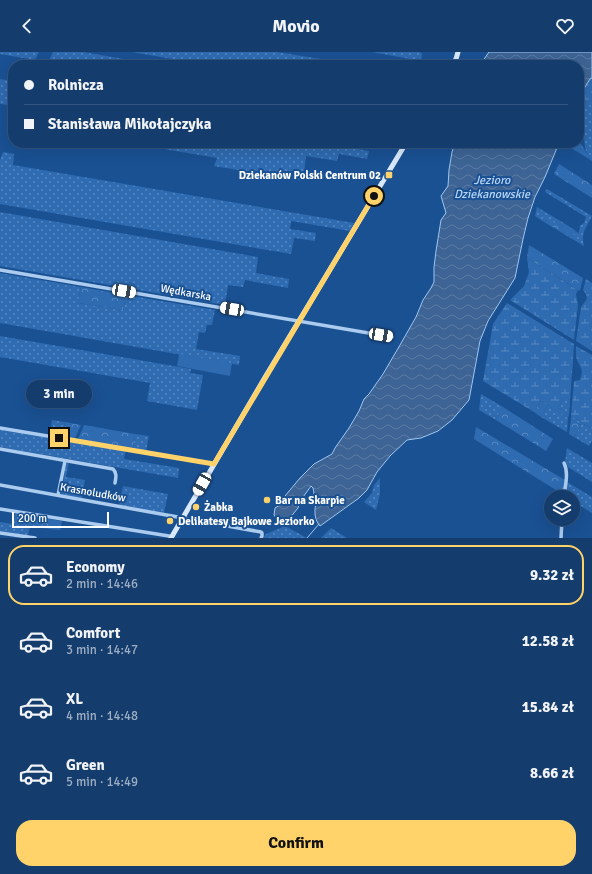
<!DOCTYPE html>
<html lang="en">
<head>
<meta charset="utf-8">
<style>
	body { margin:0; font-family:Signika,sans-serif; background:#214876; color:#f1f3f6; height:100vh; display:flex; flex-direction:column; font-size:15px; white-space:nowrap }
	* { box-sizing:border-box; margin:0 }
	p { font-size:13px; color:#9daec2 }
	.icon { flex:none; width:22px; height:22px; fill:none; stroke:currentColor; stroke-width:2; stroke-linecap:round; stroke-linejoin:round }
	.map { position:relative; height:486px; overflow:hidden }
	.sheet { display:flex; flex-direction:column; background:#143d6e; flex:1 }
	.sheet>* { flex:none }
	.top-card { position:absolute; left:8px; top:8px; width:576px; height:88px; border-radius:16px; box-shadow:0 4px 16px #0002,0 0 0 1px #335681; display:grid; align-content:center; height:88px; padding:0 16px; background:#143d6e }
	.controls { position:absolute; left:544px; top:438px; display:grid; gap:8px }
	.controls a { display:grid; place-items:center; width:36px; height:36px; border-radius:50%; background:#143d6e; box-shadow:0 4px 16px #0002,0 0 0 1px #335681; font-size:20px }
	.scale { position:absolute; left:12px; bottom:10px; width:97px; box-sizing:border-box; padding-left:4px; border:2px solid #fff; border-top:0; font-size:11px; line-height:14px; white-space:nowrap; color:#fff; -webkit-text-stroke:3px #1a5193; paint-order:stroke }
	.end { position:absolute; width:18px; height:18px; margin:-9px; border:5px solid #ffd26a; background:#111; box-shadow:0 0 0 2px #111 }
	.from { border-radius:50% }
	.bubble { position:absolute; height:28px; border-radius:14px; background:#143d6e; box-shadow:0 4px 16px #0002,0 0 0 1px #335681; font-size:13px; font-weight:800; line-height:28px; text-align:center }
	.car { position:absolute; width:12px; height:24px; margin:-12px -6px; border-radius:5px; box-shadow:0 0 3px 1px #0007; background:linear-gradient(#fff 24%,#345 0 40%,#fff 0 76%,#345 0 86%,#fff 0) }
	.top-card b { display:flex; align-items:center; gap:14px; height:38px; font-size:15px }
	.top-card b+b { border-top:1px solid #335681 }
	.top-card i { width:10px; height:10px; background:#f1f3f6 }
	ul { padding:7px 0 0; list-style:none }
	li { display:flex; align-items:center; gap:12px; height:60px; margin:0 8px 6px; padding:0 8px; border:2px solid transparent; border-radius:16px }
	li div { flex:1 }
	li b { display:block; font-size:15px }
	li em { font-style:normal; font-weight:800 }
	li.active { border-color:#ffd26a }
	li>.icon { width:36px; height:36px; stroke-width:1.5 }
	.cta { display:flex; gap:8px; margin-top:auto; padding:8px 16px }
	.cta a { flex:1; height:46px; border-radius:16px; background:#ffd26a; color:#111; font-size:16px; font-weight:800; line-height:46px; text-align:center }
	header { display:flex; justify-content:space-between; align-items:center; height:52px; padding:0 16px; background:#143d6e; font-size:18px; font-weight:800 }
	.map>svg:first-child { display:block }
	.grass { fill:url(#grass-dots) }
	.forest { fill:url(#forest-crowns) }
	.wetland { fill:url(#wetland-marsh) }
	.green { fill:#2e6bb1 }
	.water { fill:url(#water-waves); stroke:#9ec6f1 }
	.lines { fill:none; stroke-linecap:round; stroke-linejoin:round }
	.stream { stroke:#9ec6f1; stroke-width:1 }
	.street { stroke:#abcbef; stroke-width:3.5 }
	.secondary { stroke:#d9e8fb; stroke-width:5 }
	.route { stroke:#ffd26a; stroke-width:5 }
	.poi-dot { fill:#ffd26a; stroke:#1a5193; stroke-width:1.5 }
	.labels { text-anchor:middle; stroke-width:4; stroke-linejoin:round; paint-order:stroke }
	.poi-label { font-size:11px; font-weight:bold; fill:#fff; stroke:#1a5193; text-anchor:start }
	.street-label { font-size:11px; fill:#fff; stroke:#1a5193 }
	.water-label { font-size:12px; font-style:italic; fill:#b8d5f6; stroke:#1a5193 }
</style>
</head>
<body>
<header><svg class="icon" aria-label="back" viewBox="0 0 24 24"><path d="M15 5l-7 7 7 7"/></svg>Movio<svg class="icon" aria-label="heart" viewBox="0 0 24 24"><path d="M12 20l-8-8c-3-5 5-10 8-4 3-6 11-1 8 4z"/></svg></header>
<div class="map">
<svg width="592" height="486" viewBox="0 0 592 486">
	<defs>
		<pattern id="grass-dots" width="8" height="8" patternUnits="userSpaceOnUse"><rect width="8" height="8" fill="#2e6bb1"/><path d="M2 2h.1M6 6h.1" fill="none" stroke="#5889c1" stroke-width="1.8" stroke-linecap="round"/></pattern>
		<pattern id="forest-crowns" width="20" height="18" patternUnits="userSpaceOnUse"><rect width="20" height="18" fill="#2e6bb1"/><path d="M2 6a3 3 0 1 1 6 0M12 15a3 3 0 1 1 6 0" fill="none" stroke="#5889c1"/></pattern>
		<pattern id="wetland-marsh" width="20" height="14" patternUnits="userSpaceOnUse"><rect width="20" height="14" fill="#2e6bb1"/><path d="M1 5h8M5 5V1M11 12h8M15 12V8" fill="none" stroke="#5889c1"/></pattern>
		<pattern id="water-waves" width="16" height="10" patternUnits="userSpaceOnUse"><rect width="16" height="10" fill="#3d6494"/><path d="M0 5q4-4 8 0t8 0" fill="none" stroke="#5a7ba4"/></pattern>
	</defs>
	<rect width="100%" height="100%" fill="#1a5193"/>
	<g class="grass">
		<path d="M0 0H39L35 8 0 2Z"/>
		<path d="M53 0H83L159 13H64L48 10Z"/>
		<path d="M132 0H277L351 12 307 13 292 10V13H207Z"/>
		<path d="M372 0H419L422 1 421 9Z"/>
		<path d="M0 27 13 29V49L9 53 0 52Z"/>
		<path d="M592 48V109L589 107 588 103 585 96 584 85 579 82V60L581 53 579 50H580L585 52Z"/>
		<path d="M129 91H324L369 99 367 107 339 102 337 109 306 104 303 129 214 114 217 106Z"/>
		<path d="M3 100 14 102 13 113 354 171 350 179 291 169 290 177 316 181 315 189 294 186 291 202 0 152V108Z"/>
		<path d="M547 137 592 164C586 177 581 179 584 194L569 185 574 182 576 179 578 181 579 180 580 173H581L584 171 586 165 545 140Z"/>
		<path d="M537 155 567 173 561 175 547 168 544 170 535 164Z"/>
		<path d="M0 160 258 205 256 221 289 227 288 236 245 228 243 235 228 233 225 253 0 214Z"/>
		<path d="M0 221 81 235 78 251 123 258 126 243 215 258 212 273H207L205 281 199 280 196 297 240 304 239 313 0 271Z"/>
		<path d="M0 284 191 317 190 321 203 323 197 358 147 349 150 331 0 305Z"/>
		<path d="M481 342 503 355 497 364 496 368 479 358Z"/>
		<path d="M565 344 570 348 569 363 558 356Z"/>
		<path d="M548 353 568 366 567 380 541 365Z"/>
		<path d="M571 364 592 377V389L589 394 574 385 581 373 571 367Z"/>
		<path d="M52 368 65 370 62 384 50 382Z"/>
		<path d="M0 377 126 398 124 407 179 416 178 426 0 395Z"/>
		<path d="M135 382 149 384 146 399 133 396Z"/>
		<path d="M567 396 592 411V430L568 415 565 410Z"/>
		<path d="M69 410 66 425 85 428 82 446 62 443 61 441 66 412Z"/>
		<path d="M380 426V442L376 458 364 450 372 441 374 433Z"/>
		<path d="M567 430 592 445V461L573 449V445H566Z"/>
		<path d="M123 434 168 442 164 461 119 453Z"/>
		<path d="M15 461 43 466 42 476 30 474 28 484 0 480V470L13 472Z"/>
		<path d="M285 474 307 486H263L266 482Z"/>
		<path d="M331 476 347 486H321Z"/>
	</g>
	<g class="forest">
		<path d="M570 91 581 92 588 103 589 107 568 94Z"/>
		<path d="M559 112 592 133V146L554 122Z"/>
		<path d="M547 168 552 169 561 175 567 173 576 179 574 182 569 185 544 170Z"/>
		<path d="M529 193 583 226 580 239 527 206Z"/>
		<path d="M81 235 126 243 123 258 78 251Z"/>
		<path d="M541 349 548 353 541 365 534 360Z"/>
		<path d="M503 355 553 387 546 399 496 368 497 364Z"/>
		<path d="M571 367 581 373 574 385 569 382Z"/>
		<path d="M65 370 81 373 75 386 62 384Z"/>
		<path d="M84 373 135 382 133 396 78 387Z"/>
		<path d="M476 375 565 428 564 443 474 387Z"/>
		<path d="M43 466 62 469 60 478 42 476Z"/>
	</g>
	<g class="wetland">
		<path d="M592 26V48L585 52 580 50C582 41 586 34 590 27Z"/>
		<path d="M527 206 578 238 576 242 578 253 574 288 510 248 524 234 529 220Z"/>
		<path d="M586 227 592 231V299L576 289 581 255 587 247 586 242 583 238Z"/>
		<path d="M507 251 574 292 573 309 570 348 565 344 558 356 569 363 568 366 541 349 534 360 483 329 493 272Z"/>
		<path d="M576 294 592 303V377L571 364 574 329 580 328C585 315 578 315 576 304 576 301 576 297 576 294Z"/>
	</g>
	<path class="green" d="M179 302 232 311 230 324 177 314Z"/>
	<g class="water">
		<path d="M489 0H592V26L590 27 585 35 579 50V13H480Z"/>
		<path d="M455 91H559L545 125 535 145 528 166 523 187 515 226 488 269 480 289 469 348 452 368 438 379 421 386 407 388 390 404 377 420 367 438 359 446 320 474C313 466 315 458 316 449L312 446 314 441 313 436 311 434 301 448 298 456 289 467 283 469 277 467 274 463 275 456 280 453 285 444 300 426 314 412 332 402 335 396 349 376 359 359 364 347 369 342 383 322 400 293 416 265 423 248 431 236 434 230V215L436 199 441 168 446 161 441 144 448 134 449 118 452 100Z"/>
	</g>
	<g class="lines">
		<path class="stream" d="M307 486 319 472"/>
		<g class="street">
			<path d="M0 218 392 285"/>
			<path d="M0 376 214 412"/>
			<path d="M0 397 113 417C117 421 116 425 115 431"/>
			<path d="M0 433 261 480 262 481V484L261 486"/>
			<path d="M58 443 65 409"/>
			<path d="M564 445C565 434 569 421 564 411"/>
			<path d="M0 457 169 484 171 485"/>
			<path d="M0 481 35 486"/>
			<path d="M561 486 562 467"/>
		</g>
		<g class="secondary">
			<path d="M452 13 456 7 458 0"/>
			<path d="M171 486 264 327 406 91"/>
		</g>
	</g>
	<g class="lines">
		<path class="route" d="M59 386 214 412 374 144"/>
	</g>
	<g class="poi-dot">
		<rect x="385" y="119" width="8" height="8" rx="2"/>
		<circle cx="267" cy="448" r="4"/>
		<circle cx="196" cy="455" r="4"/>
		<circle cx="170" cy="469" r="4"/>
	</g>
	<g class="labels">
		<g class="poi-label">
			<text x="381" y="127" text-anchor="end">Dziekanów Polski Centrum 02</text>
			<text x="275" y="452">Bar na Skarpie</text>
			<text x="204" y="459">Żabka</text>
			<text x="178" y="473">Delikatesy Bajkowe Jeziorko</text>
		</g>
		<g class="street-label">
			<text transform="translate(186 240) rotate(10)" y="4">Wędkarska</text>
			<text transform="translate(93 440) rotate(10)" y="4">Krasnoludków</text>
		</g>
		<g class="water-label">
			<text x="492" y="132">Jezioro<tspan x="492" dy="14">Dziekanowskie</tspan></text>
		</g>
	</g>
</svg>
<div class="controls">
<a><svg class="icon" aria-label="layers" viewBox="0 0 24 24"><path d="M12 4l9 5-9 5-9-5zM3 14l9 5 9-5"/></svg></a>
</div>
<div class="scale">200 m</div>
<i class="end from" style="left:374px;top:144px"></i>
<i class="end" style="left:59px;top:386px"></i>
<div class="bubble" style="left:26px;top:328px;width:66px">3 min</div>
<i class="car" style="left:124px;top:239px;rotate:100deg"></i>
<i class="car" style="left:232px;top:257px;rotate:280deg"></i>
<i class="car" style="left:381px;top:283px;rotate:100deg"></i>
<i class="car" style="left:202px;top:432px;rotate:210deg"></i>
<div class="top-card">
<b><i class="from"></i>Rolnicza</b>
<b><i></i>Stanisława Mikołajczyka</b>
</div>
</div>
<section class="sheet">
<ul>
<li class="active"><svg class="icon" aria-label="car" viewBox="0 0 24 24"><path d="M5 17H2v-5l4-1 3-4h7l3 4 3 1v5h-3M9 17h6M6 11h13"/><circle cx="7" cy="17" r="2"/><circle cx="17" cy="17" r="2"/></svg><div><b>Economy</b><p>2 min · 14:46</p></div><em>9.32 zł</em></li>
<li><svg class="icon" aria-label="car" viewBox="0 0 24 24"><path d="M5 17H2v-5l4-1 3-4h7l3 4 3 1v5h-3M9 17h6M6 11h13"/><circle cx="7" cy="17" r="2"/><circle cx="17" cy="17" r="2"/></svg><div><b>Comfort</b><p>3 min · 14:47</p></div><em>12.58 zł</em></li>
<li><svg class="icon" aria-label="car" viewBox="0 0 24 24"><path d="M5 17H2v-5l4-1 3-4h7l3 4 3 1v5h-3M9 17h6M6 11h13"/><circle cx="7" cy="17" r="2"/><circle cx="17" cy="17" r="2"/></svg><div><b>XL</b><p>4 min · 14:48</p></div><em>15.84 zł</em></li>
<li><svg class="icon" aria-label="car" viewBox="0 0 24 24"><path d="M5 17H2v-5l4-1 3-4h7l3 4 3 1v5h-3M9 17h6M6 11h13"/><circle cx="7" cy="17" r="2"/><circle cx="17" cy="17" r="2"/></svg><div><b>Green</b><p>5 min · 14:49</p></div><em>8.66 zł</em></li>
</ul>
<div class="cta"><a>Confirm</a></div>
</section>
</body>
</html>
